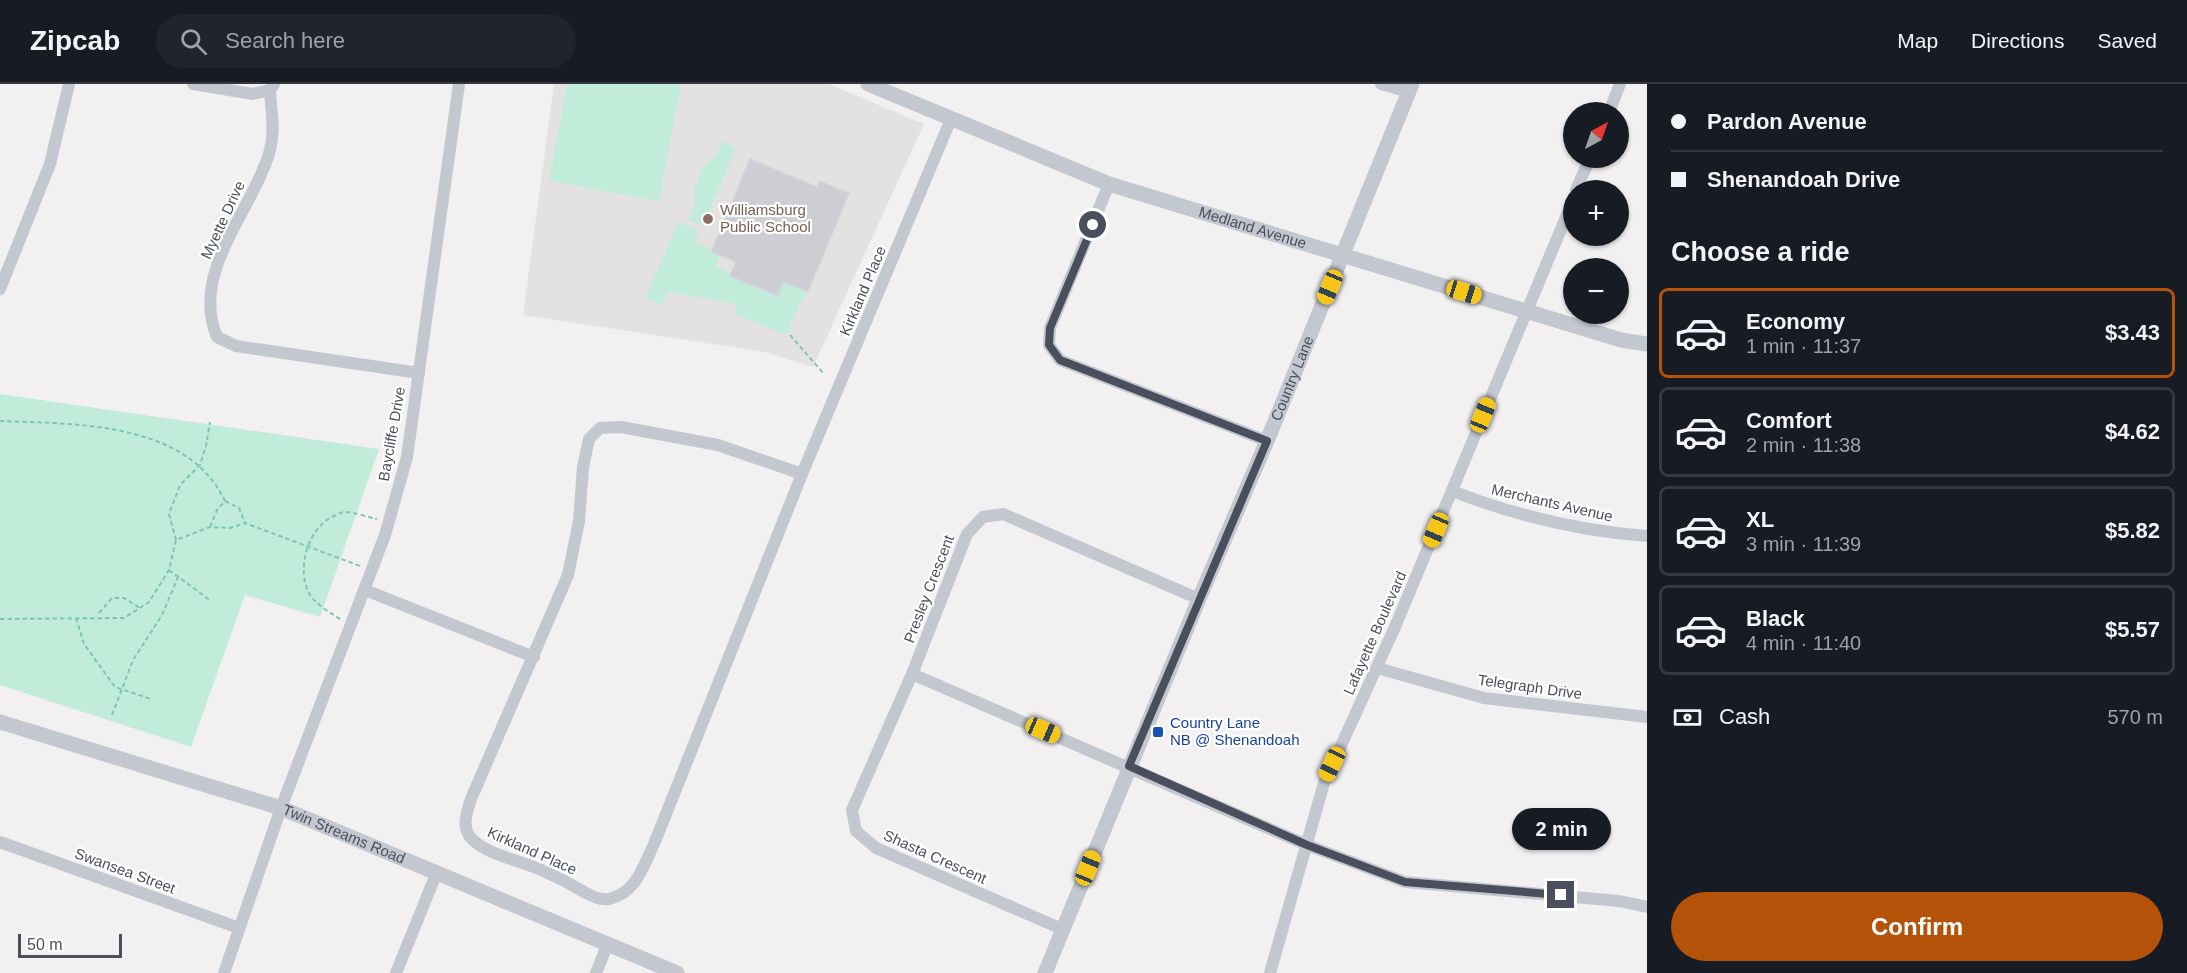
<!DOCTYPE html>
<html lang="en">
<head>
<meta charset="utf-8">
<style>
	body { margin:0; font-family:Helvetica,sans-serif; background:#20242c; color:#f1f3f6; height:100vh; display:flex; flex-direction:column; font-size:22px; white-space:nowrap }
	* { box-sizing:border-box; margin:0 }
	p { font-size:20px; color:#9ea1a6 }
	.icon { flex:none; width:33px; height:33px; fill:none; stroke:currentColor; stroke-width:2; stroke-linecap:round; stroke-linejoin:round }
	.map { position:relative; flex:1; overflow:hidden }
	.panel { display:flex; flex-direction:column; background:#171b24; width:540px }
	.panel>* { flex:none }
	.hud { display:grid; align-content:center; height:132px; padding:0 24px; background:#171b24 }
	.needle { width:39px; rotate:40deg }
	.controls { position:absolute; left:1563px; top:18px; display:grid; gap:12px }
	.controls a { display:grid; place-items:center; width:66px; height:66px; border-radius:50%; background:#171b24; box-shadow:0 2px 4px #0004; font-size:30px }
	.scale { position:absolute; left:18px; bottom:15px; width:104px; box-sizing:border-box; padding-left:6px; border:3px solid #494f5c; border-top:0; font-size:16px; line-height:21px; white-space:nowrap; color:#494f5c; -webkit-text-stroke:4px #fff; paint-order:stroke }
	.end { position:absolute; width:27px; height:27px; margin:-14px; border:8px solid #494f5c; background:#fff; box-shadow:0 0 0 3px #fff }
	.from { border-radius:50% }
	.bubble { position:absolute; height:42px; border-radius:21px; background:#171b24; box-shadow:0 2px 4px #0004; font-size:20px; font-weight:600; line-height:42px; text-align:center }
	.car { position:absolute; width:18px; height:36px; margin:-18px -9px; border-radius:8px; box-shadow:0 0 4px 2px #0007; background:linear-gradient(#f5c518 24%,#345 0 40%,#f5c518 0 76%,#345 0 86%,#f5c518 0) }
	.hud b { display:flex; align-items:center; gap:21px; height:57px; font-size:22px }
	.hud b+b { border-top:2px solid #363941 }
	.hud i { width:15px; height:15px; background:#f1f3f6 }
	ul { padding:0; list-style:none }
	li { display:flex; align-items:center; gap:18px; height:90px; margin:0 12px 9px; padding:0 12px; border:3px solid #363941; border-radius:9px }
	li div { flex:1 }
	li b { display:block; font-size:22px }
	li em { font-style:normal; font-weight:600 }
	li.current { border-color:#b45309 }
	li>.icon { width:54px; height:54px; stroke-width:1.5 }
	h2 { padding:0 24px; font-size:27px; line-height:72px }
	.pay { display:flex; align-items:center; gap:15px; height:66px; padding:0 24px; font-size:22px }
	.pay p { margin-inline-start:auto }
	.action { display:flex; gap:12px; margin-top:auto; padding:12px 24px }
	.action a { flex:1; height:69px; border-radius:36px; background:#b45309; color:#fff; font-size:24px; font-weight:600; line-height:69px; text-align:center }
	header { display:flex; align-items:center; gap:36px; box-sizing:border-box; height:84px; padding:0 30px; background:#171b24; border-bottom:2px solid #363941 }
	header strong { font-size:28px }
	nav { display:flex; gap:33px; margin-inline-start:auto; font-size:21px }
	.search { width:420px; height:54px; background:#20242c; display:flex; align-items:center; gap:15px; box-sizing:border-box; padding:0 21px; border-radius:33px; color:#9ea1a6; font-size:22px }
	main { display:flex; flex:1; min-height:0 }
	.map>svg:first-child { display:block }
	.education { fill:#e3e2e1 }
	.green { fill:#c2ecda }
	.building { fill:#cdced4; stroke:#d4d5db; stroke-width:1.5 }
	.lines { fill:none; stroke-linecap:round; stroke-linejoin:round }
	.path { stroke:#7dc7b1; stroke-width:2; stroke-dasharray:4.5 3; stroke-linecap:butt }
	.minor { stroke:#c2c7d0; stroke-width:12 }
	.tertiary { stroke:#c2c7d0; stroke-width:15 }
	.route { stroke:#494f5c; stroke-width:8 }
	.education-dot { fill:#8d6e63; stroke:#fff; stroke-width:2 }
	.transit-dot { fill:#1a4fb4; stroke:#fff; stroke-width:2 }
	.labels { text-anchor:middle; stroke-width:4.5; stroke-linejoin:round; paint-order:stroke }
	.education-label { font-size:15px; fill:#785e54; stroke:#fff; text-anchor:start }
	.street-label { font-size:15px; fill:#494f5c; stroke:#fff }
	.transit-label { font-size:15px; fill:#164399; stroke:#fff; text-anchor:start }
</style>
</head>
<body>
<header>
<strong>Zipcab</strong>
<div class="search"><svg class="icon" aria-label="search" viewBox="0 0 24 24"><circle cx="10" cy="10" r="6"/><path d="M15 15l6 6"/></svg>Search here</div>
<nav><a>Map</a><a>Directions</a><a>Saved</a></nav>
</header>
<main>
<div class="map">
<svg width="1647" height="889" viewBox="0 0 1647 889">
	<rect width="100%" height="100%" fill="#f2f0f0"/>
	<path class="education" d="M554 0H829L924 40 813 283 765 268 523 231Z"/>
	<g class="green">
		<path d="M567 0H681L659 117 549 97Z"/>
		<path d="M723 57 736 64 703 142 688 136 695 119 694 105 704 81 715 73Z"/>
		<path d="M678 138 699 147 695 158 721 169 716 183 772 208 779 193 808 205 786 251 735 230 736 220 668 208 662 221 645 214Z"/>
		<path d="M0 310 379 365 320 533 245 511 191 663 0 601Z"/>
	</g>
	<path class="building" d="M750 75 817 103 819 97 849 109 808 208 783 198 778 212 730 192 736 178 711 168Z"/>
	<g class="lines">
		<g class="path">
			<path d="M790 251 824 290"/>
			<path d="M0 337C76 340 187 337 225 417L217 426 210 443"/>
			<path d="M225 417 239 424 245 439"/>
			<path d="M176 456 169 430 180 401 200 381 206 362 210 338"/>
			<path d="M169 486 211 517"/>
			<path d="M99 529 112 514H124L140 524"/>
			<path d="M76 534 84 560 115 603 151 615"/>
			<path d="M0 535 124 534 149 518 169 486 176 456 210 443 230 444 245 439 360 482"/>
			<path d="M340 535C328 527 314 520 308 507 297 483 308 445 332 433 336 431 341 428 345 428 355 428 367 433 377 435"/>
			<path d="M112 631 133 576 162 531 178 493"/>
		</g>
		<g class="minor">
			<path d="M193 0 253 10 270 6 274 0"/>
			<path d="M1381 0 1409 8"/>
			<path d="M270 6C271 30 276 46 269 70 251 128 190 189 217 253L236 262 419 289"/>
			<path d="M1609 28 1620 0"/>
			<path d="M1109 100 1050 244 1049 261 1060 276 1267 357"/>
			<path d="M1576 106 1590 74"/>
			<path d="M0 205 50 80 69 0"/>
			<path d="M802 390 718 361 621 343 600 344 589 355 583 383 579 437 568 491 471 715C467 727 461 743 471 754 486 770 514 775 534 783 548 789 562 795 575 803 585 808 597 817 609 815 636 809 643 783 654 760L802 390 951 35"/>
			<path d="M1452 407C1514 431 1580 447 1647 452"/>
			<path d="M365 506 534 573"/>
			<path d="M1377 584 1484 614 1647 633"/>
			<path d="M912 590 1307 761 1405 798 1619 817 1647 823"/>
			<path d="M0 758 239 844"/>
			<path d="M1062 845 876 764 856 747 852 726 912 590 967 450 983 433 1003 430 1199 515"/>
			<path d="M224 889 281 724 385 451 407 373 459 0"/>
			<path d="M396 889 437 788"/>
			<path d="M596 889 608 859"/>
			<path d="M1270 889 1324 699 1395 543 1574 114"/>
		</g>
		<g class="tertiary">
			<path id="s1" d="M868 0 1109 100 1621 256 1647 260"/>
			<path id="s2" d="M0 638 281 724 677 889"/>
			<path id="s3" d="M1045 889 1199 515 1267 357 1412 0"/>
		</g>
	</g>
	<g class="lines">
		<path class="route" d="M1093 141 1050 244 1049 261 1060 276 1267 357 1129 682 1307 761 1405 798 1561 811"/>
	</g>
	<circle class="education-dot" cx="708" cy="135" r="6"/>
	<rect class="transit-dot" x="1152" y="642" width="12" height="12" rx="3"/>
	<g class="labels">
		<g class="education-label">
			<text x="720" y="131">Williamsburg<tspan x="720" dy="17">Public School</tspan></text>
		</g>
		<g class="street-label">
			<text transform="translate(223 136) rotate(-65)" y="5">Myette Drive</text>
			<text dy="5" stroke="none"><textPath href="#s1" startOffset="411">Medland Avenue</textPath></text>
			<text transform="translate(863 207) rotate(-67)" y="5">Kirkland Place</text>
			<text dy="5" stroke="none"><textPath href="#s3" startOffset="644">Country Lane</textPath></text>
			<text transform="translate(392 350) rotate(-80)" y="5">Baycliffe Drive</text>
			<text transform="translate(1552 419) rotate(13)" y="5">Merchants Avenue</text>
			<text transform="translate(929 505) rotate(-69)" y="5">Presley Crescent</text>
			<text transform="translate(1375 549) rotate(-66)" y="5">Lafayette Boulevard</text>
			<text transform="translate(1530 603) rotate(8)" y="5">Telegraph Drive</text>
			<text dy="5" stroke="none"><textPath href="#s2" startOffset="362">Twin Streams Road</textPath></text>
			<text transform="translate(532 767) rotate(24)" y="5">Kirkland Place</text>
			<text transform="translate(935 773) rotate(24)" y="5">Shasta Crescent</text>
			<text transform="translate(125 787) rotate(20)" y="5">Swansea Street</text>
		</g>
		<g class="transit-label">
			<text x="1170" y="644">Country Lane<tspan x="1170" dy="17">NB @ Shenandoah</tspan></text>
		</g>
	</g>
</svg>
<div class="controls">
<a><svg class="needle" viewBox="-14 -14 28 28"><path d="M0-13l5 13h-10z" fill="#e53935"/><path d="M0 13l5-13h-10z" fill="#9ea1a6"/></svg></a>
<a>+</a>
<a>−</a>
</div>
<div class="scale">50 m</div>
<i class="end from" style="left:1093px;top:141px"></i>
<i class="end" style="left:1561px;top:811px"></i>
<div class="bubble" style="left:1512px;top:724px;width:99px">2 min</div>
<i class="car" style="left:1330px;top:203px;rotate:203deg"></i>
<i class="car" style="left:1464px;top:208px;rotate:107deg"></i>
<i class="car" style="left:1483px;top:331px;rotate:22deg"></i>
<i class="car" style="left:1436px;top:446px;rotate:203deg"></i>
<i class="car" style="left:1043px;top:646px;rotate:113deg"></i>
<i class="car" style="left:1332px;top:680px;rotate:205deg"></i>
<i class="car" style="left:1088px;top:784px;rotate:22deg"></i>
</div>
<section class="panel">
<div class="hud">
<b><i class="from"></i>Pardon Avenue</b>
<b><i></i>Shenandoah Drive</b>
</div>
<h2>Choose a ride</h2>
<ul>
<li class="current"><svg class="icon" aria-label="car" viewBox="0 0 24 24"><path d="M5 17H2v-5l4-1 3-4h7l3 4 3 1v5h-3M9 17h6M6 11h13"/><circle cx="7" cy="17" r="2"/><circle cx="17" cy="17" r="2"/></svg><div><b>Economy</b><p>1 min · 11:37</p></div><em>$3.43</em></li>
<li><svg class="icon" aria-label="car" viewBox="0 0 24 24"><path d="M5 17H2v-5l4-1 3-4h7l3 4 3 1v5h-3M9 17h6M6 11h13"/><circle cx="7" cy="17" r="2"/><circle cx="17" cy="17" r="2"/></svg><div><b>Comfort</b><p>2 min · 11:38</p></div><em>$4.62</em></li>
<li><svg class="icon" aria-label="car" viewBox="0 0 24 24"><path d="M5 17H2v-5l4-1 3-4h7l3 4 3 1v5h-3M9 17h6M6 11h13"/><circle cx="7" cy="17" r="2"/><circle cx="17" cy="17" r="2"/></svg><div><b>XL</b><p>3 min · 11:39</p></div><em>$5.82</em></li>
<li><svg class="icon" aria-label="car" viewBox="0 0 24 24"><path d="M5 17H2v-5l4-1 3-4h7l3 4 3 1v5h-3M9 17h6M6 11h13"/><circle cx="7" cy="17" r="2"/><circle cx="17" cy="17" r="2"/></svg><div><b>Black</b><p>4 min · 11:40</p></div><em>$5.57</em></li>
</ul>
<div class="pay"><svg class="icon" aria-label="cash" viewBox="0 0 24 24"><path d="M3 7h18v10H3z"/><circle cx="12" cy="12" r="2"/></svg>Cash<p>570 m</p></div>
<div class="action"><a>Confirm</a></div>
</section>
</main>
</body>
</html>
